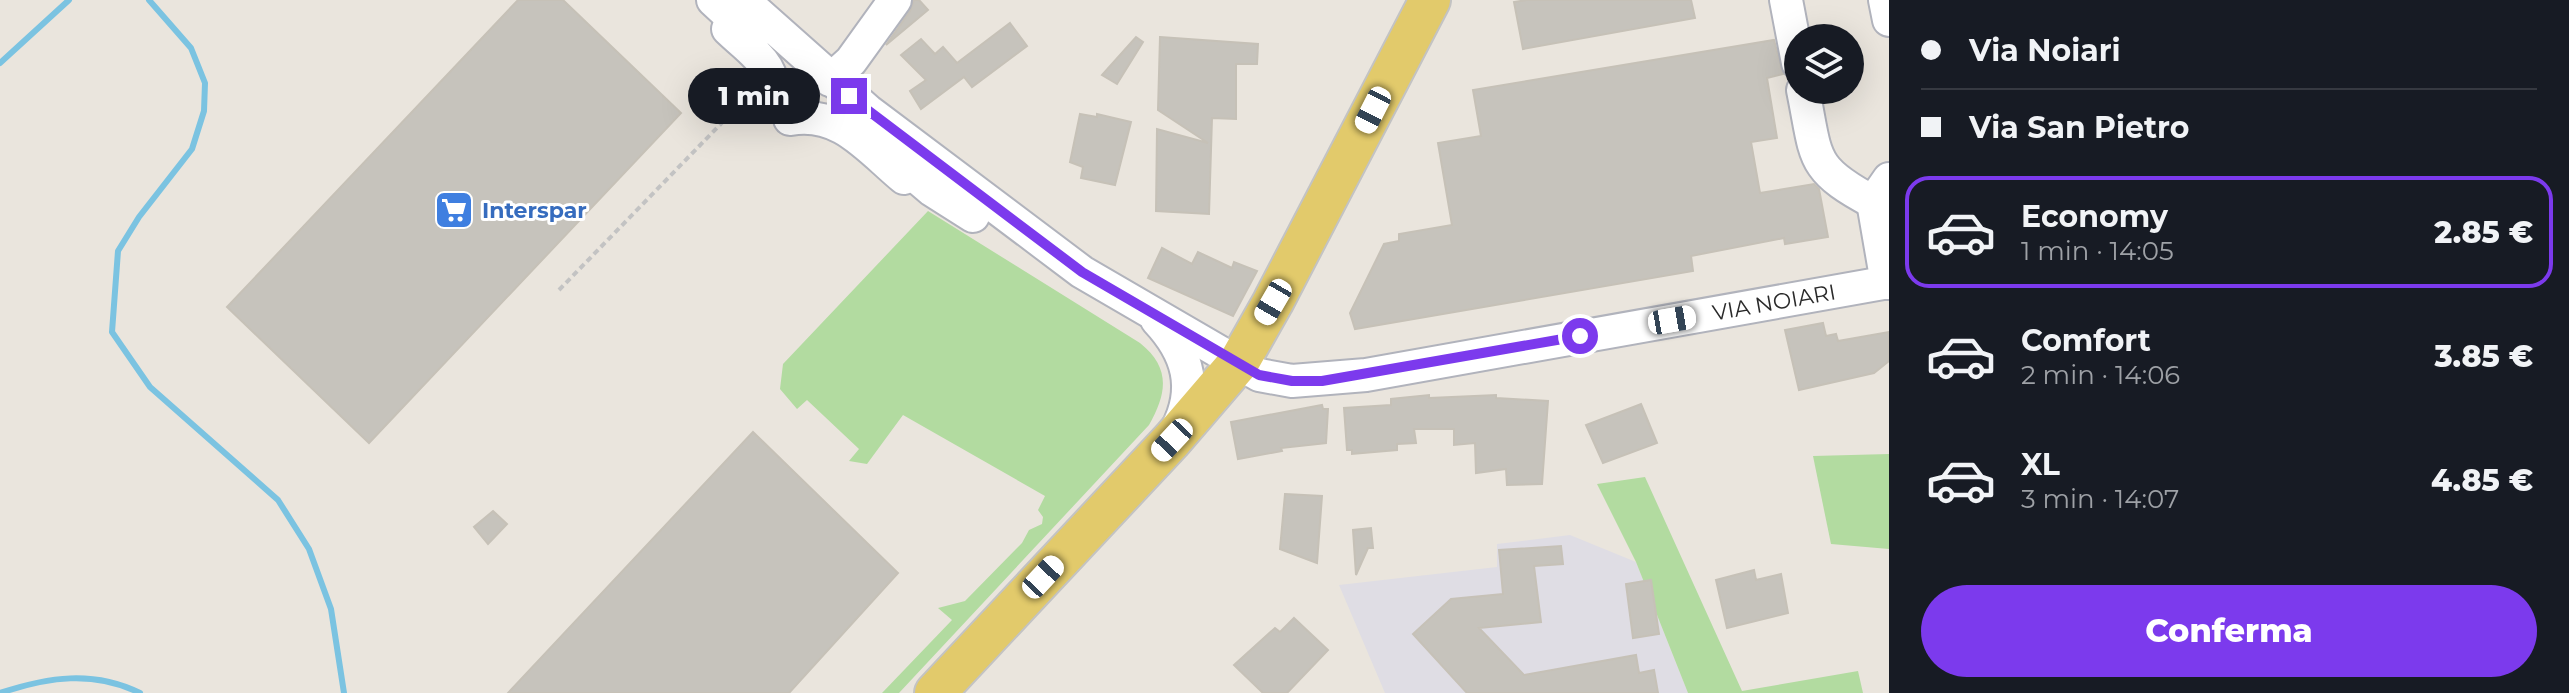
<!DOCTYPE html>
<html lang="it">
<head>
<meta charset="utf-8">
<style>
	body { margin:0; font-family:Montserrat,sans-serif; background:#20242c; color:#f1f3f6; height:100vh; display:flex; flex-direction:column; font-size:30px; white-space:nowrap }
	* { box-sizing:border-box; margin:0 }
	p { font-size:26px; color:#9ea1a6 }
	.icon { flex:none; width:44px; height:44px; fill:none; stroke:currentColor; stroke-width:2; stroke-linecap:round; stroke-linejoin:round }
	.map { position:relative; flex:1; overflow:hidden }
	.drawer { display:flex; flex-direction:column; background:#171b24; width:680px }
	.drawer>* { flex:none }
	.guide { display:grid; align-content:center; height:176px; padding:0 32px; background:#171b24 }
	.tools { position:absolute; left:1784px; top:24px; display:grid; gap:16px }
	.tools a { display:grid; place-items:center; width:80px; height:80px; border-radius:50%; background:#171b24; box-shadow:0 8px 32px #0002; font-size:40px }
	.end { position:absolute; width:36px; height:36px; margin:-18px; border:10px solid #7c3aed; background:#fff; box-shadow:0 0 0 4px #fff }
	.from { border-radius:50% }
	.bubble { position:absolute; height:56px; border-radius:28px; background:#171b24; box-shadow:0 8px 32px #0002; font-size:26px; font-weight:800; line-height:56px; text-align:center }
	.car { position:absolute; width:24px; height:48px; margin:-24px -12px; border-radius:10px; box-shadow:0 0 6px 2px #0007; background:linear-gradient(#fff 24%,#345 0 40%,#fff 0 76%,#345 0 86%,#fff 0) }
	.guide b { display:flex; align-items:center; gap:28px; height:76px; font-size:30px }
	.guide b+b { border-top:2px solid #363941 }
	.guide i { width:20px; height:20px; background:#f1f3f6 }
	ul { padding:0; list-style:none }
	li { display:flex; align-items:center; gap:24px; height:112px; margin:0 16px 12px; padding:0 16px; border:4px solid transparent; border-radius:24px }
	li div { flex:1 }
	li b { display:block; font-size:30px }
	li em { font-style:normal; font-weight:800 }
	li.active { border-color:#7c3aed }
	li>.icon { width:72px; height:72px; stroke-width:1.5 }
	.button { display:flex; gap:16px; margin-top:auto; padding:16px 32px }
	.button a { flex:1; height:92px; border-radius:48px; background:#7c3aed; color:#fff; font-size:32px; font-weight:800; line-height:92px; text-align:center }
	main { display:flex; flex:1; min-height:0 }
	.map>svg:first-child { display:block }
	.industrial { fill:#dfdde4 }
	.green { fill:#b2dba0 }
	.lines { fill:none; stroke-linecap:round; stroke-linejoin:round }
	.stream { stroke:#7bc3e1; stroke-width:6 }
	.building { fill:#c6c3bc; stroke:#c6c1b7; stroke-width:2 }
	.minor-casing { stroke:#b1b3bc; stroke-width:36 }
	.major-casing { stroke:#c3c3c3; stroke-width:44 }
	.path { stroke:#c3c3c3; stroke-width:4; stroke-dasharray:6 4; stroke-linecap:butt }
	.minor { stroke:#fff; stroke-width:32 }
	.major { stroke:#e2ca6b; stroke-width:40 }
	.route { stroke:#7c3aed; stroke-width:10 }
	.labels { text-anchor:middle; stroke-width:6; stroke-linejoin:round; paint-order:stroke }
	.shop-label { font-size:22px; font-weight:bold; fill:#366cbe; stroke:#fff; text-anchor:start }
	.street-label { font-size:22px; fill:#2a2a2a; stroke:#fff }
</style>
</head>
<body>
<main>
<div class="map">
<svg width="1889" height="693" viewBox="0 0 1889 693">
	<rect width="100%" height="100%" fill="#eae5dd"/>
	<path class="industrial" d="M1570 535 1636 562 1688 693H1385L1339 585 1497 567V544Z"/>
	<g class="green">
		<path d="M928 211 1140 343C1171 368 1167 393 1149 425L899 693H882L952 620 938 608 965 601 1022 543 1029 530 1042 524 1043 517 1038 510 1045 496 903 415 867 464 849 461 859 449 807 400 797 409 780 389 783 364Z"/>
		<path d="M1889 454V549L1831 544 1813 456Z"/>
		<path d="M1645 477 1742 691 1858 671 1863 693H1688L1636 562 1597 484Z"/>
	</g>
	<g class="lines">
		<g class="stream">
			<path d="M149 0 191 48 205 83 204 111 192 149 139 217 118 251 112 332 150 387 278 500 309 549 331 609 344 693"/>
			<path d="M0 63 69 0"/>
			<path d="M0 693C48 677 93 670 140 693"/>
		</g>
	</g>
	<g class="building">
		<path d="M518 0H563L681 113 369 443 227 307Z"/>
		<path d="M914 0H919L928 10 886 45 910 11Z"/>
		<path d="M1527 0H1691L1695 18 1523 49 1514 2Z"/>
		<path d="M1010 23 1027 46 972 87 964 77 921 109 910 91 926 80 901 55 921 39 935 54 943 47 957 63Z"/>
		<path d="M1136 37 1143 42 1117 84 1102 75Z"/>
		<path d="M1160 37 1258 44 1257 64H1236V119L1212 118 1209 214 1156 211 1157 129 1208 143 1158 110Z"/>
		<path d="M1774 40 1783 74 1767 78 1777 138 1751 142 1760 193 1814 184 1819 189 1828 237 1785 244 1784 238 1691 256 1693 271 1355 329 1350 313 1384 244 1399 241V234L1452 225 1438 143 1481 136 1473 90Z"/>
		<path d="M1080 114 1097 117V114L1131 122 1115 185 1081 178 1083 167 1070 162Z"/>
		<path d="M1162 248 1192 264 1198 252 1232 268 1234 262 1257 271 1233 316 1148 278Z"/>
		<path d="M1823 323 1826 336 1836 334 1838 341 1889 332V361L1874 373 1799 390 1785 330Z"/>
		<path d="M1429 395V398L1496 395V398L1548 401 1542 484 1507 485 1506 469 1476 473 1475 443 1454 445V429H1414L1416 443 1397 444V450L1352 454V450H1347L1344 408 1391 405V399Z"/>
		<path d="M1641 404 1657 443 1603 463 1586 425Z"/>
		<path d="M1322 405 1323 409H1328L1326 443 1281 448 1282 451 1238 459 1231 422Z"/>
		<path d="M753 432 898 573 789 693H508Z"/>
		<path d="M1285 494 1322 496 1317 563 1280 549Z"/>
		<path d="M493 511 507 524 488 544 474 527Z"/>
		<path d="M1371 528 1373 548H1368L1356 575 1353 530Z"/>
		<path d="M1561 546 1563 564 1534 566 1541 622 1479 628 1524 675 1636 655 1639 673 1654 670 1658 693H1467L1413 634 1451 599 1503 594 1499 550Z"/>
		<path d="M1754 570 1756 580 1781 574 1788 613 1727 628 1716 580Z"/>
		<path d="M1651 580 1659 634 1633 638 1626 584Z"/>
		<path d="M1294 618 1328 650 1287 693H1263L1234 665 1275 628 1280 632Z"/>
	</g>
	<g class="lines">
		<g class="minor-casing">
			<g id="minor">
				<path d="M713 0 753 37"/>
				<path d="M743 0 868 111 1082 272 1259 375 1292 381 1366 375 1889 282"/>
				<path d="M1786 0 1798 63"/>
				<path d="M1885 0 1889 20"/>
				<path d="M728 29C755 55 778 65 772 105"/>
				<path d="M830 80 851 61 895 0"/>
				<path d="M1803 90C1817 158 1809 168 1873 202"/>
				<path d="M790 119C840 110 868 148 904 178"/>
				<path d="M892 156 932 190 973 216"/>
				<path d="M1873 202 1887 283"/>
				<path d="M1873 202 1889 179"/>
				<path d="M1157 320C1188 353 1198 388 1177 429"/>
			</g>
		</g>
		<g class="major-casing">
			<path id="major" d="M935 693 1172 440 1239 362 1273 302 1430 0"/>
		</g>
		<path class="path" d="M559 290 747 97"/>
		<use href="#minor" class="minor"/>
		<use href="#major" class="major"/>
	</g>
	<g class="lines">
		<path class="route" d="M849 96 1082 272 1259 375 1292 381H1322L1580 336"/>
	</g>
	<defs>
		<g id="supermarket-square" transform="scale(2)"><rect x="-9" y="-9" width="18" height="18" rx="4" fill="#3f7fe0" stroke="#fff"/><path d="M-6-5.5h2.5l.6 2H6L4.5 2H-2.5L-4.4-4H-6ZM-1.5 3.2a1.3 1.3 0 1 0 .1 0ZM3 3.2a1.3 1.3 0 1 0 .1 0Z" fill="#fff"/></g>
	</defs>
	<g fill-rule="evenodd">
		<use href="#supermarket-square" x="454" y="210"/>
	</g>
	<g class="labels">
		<g class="shop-label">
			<text x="482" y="218">Interspar</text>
		</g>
		<g class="street-label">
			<text transform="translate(1774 302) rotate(-10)" y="8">VIA NOIARI</text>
		</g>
	</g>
</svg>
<div class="tools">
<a><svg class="icon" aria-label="layers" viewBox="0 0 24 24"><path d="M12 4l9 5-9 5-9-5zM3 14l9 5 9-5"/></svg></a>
</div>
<i class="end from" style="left:1580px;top:336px"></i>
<i class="end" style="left:849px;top:96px"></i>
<div class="bubble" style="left:688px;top:68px;width:132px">1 min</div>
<i class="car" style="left:1373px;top:110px;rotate:207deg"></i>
<i class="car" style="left:1273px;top:302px;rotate:210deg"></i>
<i class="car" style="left:1672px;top:320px;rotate:80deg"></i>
<i class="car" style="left:1172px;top:440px;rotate:223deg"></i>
<i class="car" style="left:1043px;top:577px;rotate:43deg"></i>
</div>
<section class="drawer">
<div class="guide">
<b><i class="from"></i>Via Noiari</b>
<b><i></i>Via San Pietro</b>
</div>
<ul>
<li class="active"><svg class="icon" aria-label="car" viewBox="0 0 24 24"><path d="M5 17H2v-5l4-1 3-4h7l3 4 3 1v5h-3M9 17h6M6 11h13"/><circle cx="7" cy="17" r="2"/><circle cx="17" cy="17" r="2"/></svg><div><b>Economy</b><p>1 min · 14:05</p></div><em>2.85 €</em></li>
<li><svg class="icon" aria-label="car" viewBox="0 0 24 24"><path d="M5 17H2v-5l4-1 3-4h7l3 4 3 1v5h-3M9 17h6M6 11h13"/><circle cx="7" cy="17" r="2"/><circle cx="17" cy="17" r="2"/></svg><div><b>Comfort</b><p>2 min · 14:06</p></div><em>3.85 €</em></li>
<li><svg class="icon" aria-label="car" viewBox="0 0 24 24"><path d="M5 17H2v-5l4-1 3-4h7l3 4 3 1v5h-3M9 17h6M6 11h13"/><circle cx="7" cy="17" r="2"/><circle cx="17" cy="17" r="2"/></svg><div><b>XL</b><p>3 min · 14:07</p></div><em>4.85 €</em></li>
</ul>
<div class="button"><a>Conferma</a></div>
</section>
</main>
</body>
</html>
